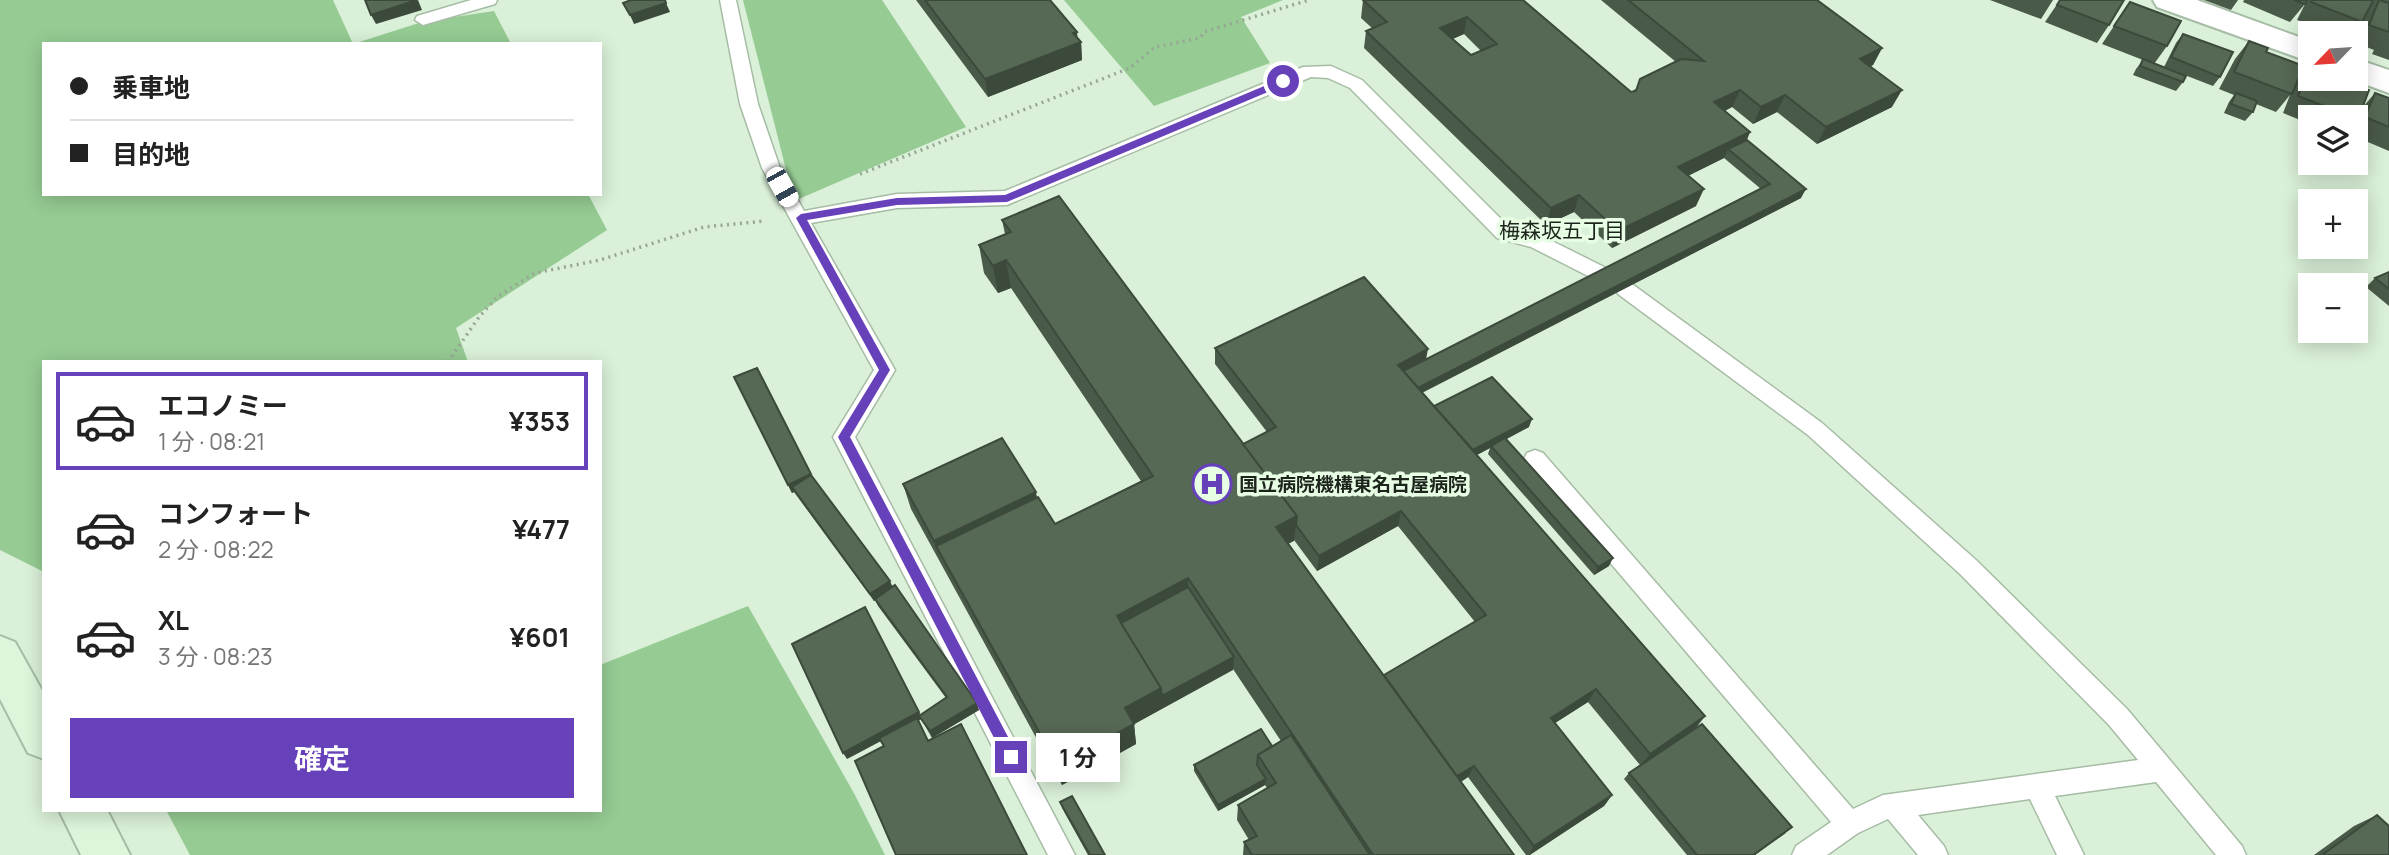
<!DOCTYPE html>
<html lang="ja">
<head>
<meta charset="utf-8">
<style>
	body { margin:0; font-family:Manrope,"Noto Sans JP",sans-serif; background:#f2f2f2; color:#222; height:100vh; display:flex; flex-direction:column; font-size:26px; white-space:nowrap }
	* { box-sizing:border-box; margin:0 }
	p { font-size:23px; color:#767676 }
	.icon { flex:none; width:38px; height:38px; fill:none; stroke:currentColor; stroke-width:2; stroke-linecap:round; stroke-linejoin:round }
	.map { position:relative; flex:1; overflow:hidden }
	.sheet { position:absolute; left:42px; top:360px; width:560px; height:452px; display:flex; flex-direction:column; background:#fff; border-radius:0px; box-shadow:0 4px 18px #0003 }
	.sheet>* { flex:none }
	.guide { position:absolute; left:42px; top:42px; width:560px; height:154px; border-radius:0px; box-shadow:0 4px 18px #0003; display:grid; align-content:center; height:154px; padding:0 28px; background:#fff }
	.needle { width:46px; rotate:245deg }
	.tools { position:absolute; left:2298px; top:21px; display:grid; gap:14px }
	.tools a { display:grid; place-items:center; width:70px; height:70px; border-radius:0px; background:#fff; box-shadow:0 4px 18px #0003; font-size:35px }
	.end { position:absolute; width:32px; height:32px; margin:-16px; border:9px solid #6741b9; background:#fff; box-shadow:0 0 0 4px #fff }
	.from { border-radius:50% }
	.bubble { position:absolute; height:49px; border-radius:0px; background:#fff; box-shadow:0 4px 18px #0003; font-size:23px; font-weight:700; line-height:49px; text-align:center }
	.car { position:absolute; width:21px; height:42px; margin:-21px -10px; border-radius:9px; box-shadow:0 0 5px 2px #0007; background:linear-gradient(#fff 24%,#345 0 40%,#fff 0 76%,#345 0 86%,#fff 0) }
	.guide b { display:flex; align-items:center; gap:24px; height:66px; font-size:26px }
	.guide b+b { border-top:2px solid #e0e0e0 }
	.guide i { width:18px; height:18px; background:#222 }
	ul { padding:12px 0 0; list-style:none }
	li { display:flex; align-items:center; gap:21px; height:98px; margin:0 14px 10px; padding:0 14px; border:4px solid transparent; border-radius:0px }
	li div { flex:1 }
	li b { display:block; font-size:26px }
	li em { font-style:normal; font-weight:700 }
	li.on { border-color:#6741b9 }
	li>.icon { width:63px; height:63px; stroke-width:1.5 }
	.cta { display:flex; gap:14px; margin-top:auto; padding:14px 28px }
	.cta a { flex:1; height:80px; border-radius:0px; background:#6741b9; color:#fff; font-size:28px; font-weight:700; line-height:80px; text-align:center }
	.map>svg:first-child { display:block }
	.forest { fill:#96cb93 }
	.lines { fill:none; stroke-linecap:round; stroke-linejoin:round }
	.lane-casing { stroke:#a6bca5; stroke-width:3 }
	.street-casing { stroke:#a6bca5; stroke-width:4 }
	.secondary-casing { stroke:#a6bca5; stroke-width:4 }
	.path { stroke:#96a794; stroke-width:3.5; stroke-dasharray:2 4.5; stroke-linecap:butt }
	.lane { fill:#fff; fill-rule:evenodd }
	.street { fill:#fff; fill-rule:evenodd }
	.secondary { fill:#dcf5db; fill-rule:evenodd }
	.wall { fill:#4a5a48; fill-rule:evenodd }
	.shaded-wall { fill:#3c4a3b }
	.building { fill:#566954; stroke:#3c4a3b; stroke-width:2; fill-rule:evenodd }
	.route { fill:#6741b9 }
	.labels { text-anchor:middle; stroke-width:7; stroke-linejoin:round; paint-order:stroke }
	.poi-label { font-size:19px; font-weight:bold; fill:#1c241b; stroke:#e7fee5; text-anchor:start }
	.neighbourhood-label { font-size:21px; fill:#1c241b; stroke:#e7fee5 }
</style>
</head>
<body>
<div class="map">
<svg width="2389" height="855" viewBox="0 0 2389 855">
	<rect width="100%" height="100%" fill="#daf0d8"/>
	<g class="forest">
		<path d="M0 0H333L353 44 422 22 494 11 511 44H44V194H588L607 230 456 328 468 362H44V572L0 550Z"/>
		<path d="M743 0H882L966 127 794 201Z"/>
		<path d="M1064 0H1283L1241 17 1270 63 1154 106Z"/>
		<path d="M748 606 855 795 885 855H190L166 810H600V665Z"/>
	</g>
	<g class="lines">
		<g class="lane-casing">
			<g id="lane">
				<path d="M471 0H497L495 4 423 25 415 20 417 16Z"/>
				<path d="M720 0H736L758 104 780 168 804 211 897 194 1005 191 1303 67 1331 66 1362 80 1510 228 1544 237 1612 271 1615 276 1612 281 1605 283 1598 281 1531 247 1497 238 1350 88 1328 78 1311 77 1007 205 897 208 811 223 895 370 855 437 1075 855H1048L833 437 874 370 762 168 740 104Z"/>
				<path d="M1625 282 1632 284 1822 423 1976 560 2127 709 2242 846 2246 855H2216L2156 782 2055 796 2084 855H2057L2030 799 1918 815 1944 846 1948 855H1918L1888 819 1858 833 1827 855H1792L1796 846 1831 822 1527 465 1524 459 1527 453 1535 450 1543 453 1853 809 1883 795 2138 760 2109 725 1960 574 1808 435 1618 294 1615 289 1618 284Z"/>
			</g>
		</g>
		<g class="street-casing">
			<g id="street">
				<path d="M2153 0H2197L2310 41V62L2157 7Z"/>
				<path d="M2356 59 2389 70V93L2351 79H2356Z"/>
			</g>
		</g>
		<g class="secondary-casing">
			<g id="secondary">
				<path d="M0 636 15 642 44 694V759L28 753 0 699Z"/>
				<path d="M59 810H107L130 855H81Z"/>
			</g>
		</g>
		<g class="path">
			<path d="M860 174 1130 68 1155 47 1200 38 1204 32 1309 0"/>
			<path d="M448 362 479 317 497 297 535 273 600 260 704 227 765 221"/>
		</g>
		<use href="#lane" class="lane"/>
		<use href="#street" class="street"/>
		<use href="#secondary" class="secondary"/>
	</g>
	<g class="wall">
		<path d="M916 0H1050L1081 42 1082 60 988 97Z"/>
		<path d="M1363 0H1523L1631 92 1676 62 1601 0H1817L1882 48 1873 65 1871 66 1892 107 1817 144 1777 112 1753 124 1732 107 1725 111 1750 132 1747 140 1801 198 1422 393 1434 406 1529 427 1506 439 1609 566 1594 575 1488 454 1490 448 1477 455 1705 716 1696 728 1786 833 1755 855H1687L1624 779 1629 773 1640 765 1588 702 1555 723 1612 795 1604 806 1530 855H1526L1468 777 1461 782 1514 855H1243L1244 842 1249 840 1237 820 1238 805 1267 788 1265 785 1218 811 1194 771V765L1272 746 1281 741 1233 669 1134 724 1136 744 1062 785 911 509 903 484 1037 498 1055 524 1141 481 1011 288 998 293 984 273 979 245 1005 234 1002 220 1243 444 1267 432 1215 364V348L1426 359 1761 189 1724 158 1688 176 1696 206 1612 248 1574 212 1546 225 1364 48 1366 31 1372 28 1361 18ZM1464 34 1481 51 1471 55 1453 39ZM1398 526 1475 622 1384 675 1288 543 1294 540 1317 571Z"/>
		<path d="M1990 0H2053L2041 19Z"/>
		<path d="M2060 0 2109 25 2097 43 2045 22Z"/>
		<path d="M2204 0H2238L2231 10Z"/>
		<path d="M2244 0H2307L2305 4 2290 22 2243 2Z"/>
		<path d="M2307 0H2389V60L2372 54 2374 50 2356 43V36L2361 22 2352 33H2331L2297 20Z"/>
		<path d="M2130 2 2167 46 2154 64 2183 82 2176 91 2133 75 2136 69 2143 60 2102 44Z"/>
		<path d="M2183 34 2220 77 2213 86 2164 67 2176 43Z"/>
		<path d="M2249 41 2300 75 2310 64V79L2362 108 2375 93 2389 98V151L2356 137V118L2354 117H2310V124L2283 113 2290 95 2276 112 2256 104 2253 112 2245 121 2224 113 2229 102 2234 95 2219 89 2235 59Z"/>
		<path d="M2389 272V306L2366 287 2375 278Z"/>
		<path d="M734 377 813 478 893 587 979 710 932 738 921 719 918 721 928 741 1027 855 884 746 881 741 847 759 921 715 946 698 878 606 875 600 874 601 794 492 792 493Z"/>
		<path d="M1060 802 1105 855H1088L1062 808Z"/>
		<path d="M2377 815 2389 855H2314L2354 826Z"/>
	</g>
	<g class="shaded-wall">
		<path d="M418 0 422 10 376 24 371 15Z"/>
		<path d="M666 3 670 12 634 24 630 15Z"/>
		<path d="M1467 17 1464 34 1437 45 1440 28Z"/>
		<path d="M1077 32 1078 43 1081 42 1082 60 988 97 985 79Z"/>
		<path d="M1882 48 1873 65 1851 76 1860 59Z"/>
		<path d="M1740 90 1732 107 1707 119 1714 102Z"/>
		<path d="M1902 90 1892 107 1817 144 1826 127Z"/>
		<path d="M1785 95 1777 112 1753 124 1761 107Z"/>
		<path d="M1750 132 1742 149H1728L1724 158 1671 184 1678 167Z"/>
		<path d="M1704 189 1696 206 1612 248 1618 231Z"/>
		<path d="M1806 189 1801 198 1413 397 1415 389Z"/>
		<path d="M1579 195 1574 212 1546 225 1551 208Z"/>
		<path d="M1006 260 1011 288 998 293 993 266Z"/>
		<path d="M1428 349 1425 365 1404 376 1398 365Z"/>
		<path d="M1532 419 1529 427 1492 447 1491 446 1490 448 1465 461 1467 453Z"/>
		<path d="M811 474 815 482 792 487 794 492 792 493 788 485Z"/>
		<path d="M1036 492 1040 516 936 546 942 564 934 541Z"/>
		<path d="M1401 511 1398 526 1317 571 1319 556Z"/>
		<path d="M1297 516 1294 541 1274 551 1276 527Z"/>
		<path d="M1613 558 1609 566 1594 575 1598 567Z"/>
		<path d="M1188 578V601L1124 635 1117 616Z"/>
		<path d="M890 581 893 588 874 601 870 594Z"/>
		<path d="M1234 657 1233 670 1129 727 1134 724 1136 744 1062 785 1058 766 1125 708 1161 688Z"/>
		<path d="M1596 689 1588 702 1544 730 1551 718Z"/>
		<path d="M977 703 979 710 932 738 930 731Z"/>
		<path d="M919 712 922 718 919 716 921 719 847 759 843 753Z"/>
		<path d="M1705 716 1695 728 1641 765 1650 754Z"/>
		<path d="M1474 766 1468 777 1446 791 1451 780Z"/>
		<path d="M1266 779 1265 785 1218 811V805Z"/>
		<path d="M1612 795 1604 806 1529 855 1534 846Z"/>
		<path d="M1792 827 1755 855H1753Z"/>
	</g>
	<g class="building">
		<path d="M365 0H417L371 15Z"/>
		<path d="M631 0H665L666 3 630 15 623 3Z"/>
		<path d="M925 0H1050L1077 32 1073 33 1081 42 985 79Z"/>
		<path d="M1363 0H1523L1631 92 1636 91 1640 79 1681 59 1704 61 1628 0H1817L1882 48 1860 59 1902 90 1826 127 1785 95 1761 107 1740 90 1714 102 1750 132 1678 167 1704 189 1618 231 1579 195 1551 208 1366 31 1387 22ZM1467 17 1497 44 1471 55 1440 28Z"/>
		<path d="M2060 0H2124L2109 25 2057 5Z"/>
		<path d="M2294 0H2307L2305 4Z"/>
		<path d="M2312 0H2371L2373 1 2362 22 2311 2Z"/>
		<path d="M2379 0 2389 3V32L2369 25Z"/>
		<path d="M2130 2 2181 21 2167 46 2114 26Z"/>
		<path d="M2183 34 2233 52 2220 77 2171 57Z"/>
		<path d="M2249 41 2268 48 2266 52 2304 66 2292 94 2234 72Z"/>
		<path d="M2143 59 2186 76 2183 82 2140 66Z"/>
		<path d="M2310 68V79H2339L2369 90 2358 119 2298 96Z"/>
		<path d="M2236 93 2257 101 2253 112 2231 104Z"/>
		<path d="M2375 93 2389 98V127L2365 117Z"/>
		<path d="M1747 140 1806 189 1418 388 1403 371 1770 184 1728 149Z"/>
		<path d="M1059 196 1297 516 1276 527 1514 855H1373L1188 578 1117 616 1161 688 1125 708 1134 724 1058 766 936 546 1038 497 1055 524 1153 476 1006 260 993 266 979 245 1011 232 1002 220Z"/>
		<path d="M2389 272V289L2375 278Z"/>
		<path d="M1364 277 1428 349 1398 365 1705 716 1650 754 1596 689 1551 718 1612 795 1534 846 1474 766 1457 776 1384 675 1486 615 1401 511 1319 556 1296 525 1297 516 1243 444 1276 427 1215 348Z"/>
		<path d="M757 368 811 474 788 485 734 377Z"/>
		<path d="M1492 377 1532 419 1473 450 1434 406Z"/>
		<path d="M1002 438 1036 492 934 541 903 484Z"/>
		<path d="M1505 438 1613 558 1598 567 1491 446Z"/>
		<path d="M811 475 890 581 870 594 792 487Z"/>
		<path d="M895 585 977 703 930 731 919 716 947 697 875 599Z"/>
		<path d="M1188 587 1234 657 1162 696 1161 688 1121 623Z"/>
		<path d="M865 607 919 712 843 753 792 644Z"/>
		<path d="M917 718 928 741 961 724 1027 855H896L855 761 884 746 879 738Z"/>
		<path d="M1702 724 1792 827 1753 855H1697L1629 773Z"/>
		<path d="M1261 729 1272 746 1258 755 1257 765 1266 779 1218 805 1194 765Z"/>
		<path d="M1291 735 1370 855H1252L1244 842 1257 836 1238 805 1276 783 1258 755Z"/>
		<path d="M1072 796 1105 855H1090L1060 802Z"/>
		<path d="M2377 815 2389 826V855H2322Z"/>
	</g>
	<path class="route" d="M1283 78 1288 81 1287 84 1007 202 897 205 807 220 890 370 850 437 1016 752V761H1006L838 437 879 370 796 218 801 214 897 198 1005 195Z"/>
	<defs>
		<g id="hospital-ring" transform="scale(2.0125)"><circle r="9.5" fill="#e7fee5" stroke="#6741b9" stroke-width="1.5"/><path d="M-5-5h3v3.5h4V-5h3V5h-3V1.5h-4V5h-3Z" fill="#6741b9"/></g>
	</defs>
	<g fill-rule="evenodd">
		<use href="#hospital-ring" x="1212" y="484"/>
	</g>
	<g class="labels">
		<g class="poi-label">
			<text x="1239" y="491">国立病院機構東名古屋病院</text>
		</g>
		<g class="neighbourhood-label">
			<text x="1562" y="238">梅森坂五丁目</text>
		</g>
	</g>
</svg>
<div class="tools">
<a><svg class="needle" viewBox="-14 -14 28 28"><path d="M0-13l5 13h-10z" fill="#e53935"/><path d="M0 13l5-13h-10z" fill="#767676"/></svg></a>
<a><svg class="icon" aria-label="layers" viewBox="0 0 24 24"><path d="M12 4l9 5-9 5-9-5zM3 14l9 5 9-5"/></svg></a>
<a>+</a>
<a>−</a>
</div>
<i class="end from" style="left:1283px;top:81px"></i>
<i class="end" style="left:1011px;top:757px"></i>
<div class="bubble" style="left:1036px;top:733px;width:84px">1 分</div>
<i class="car" style="left:782px;top:187px;rotate:151deg"></i>
<div class="guide">
<b><i class="from"></i>乗車地</b>
<b><i></i>目的地</b>
</div>
<section class="sheet">
<ul>
<li class="on"><svg class="icon" aria-label="car" viewBox="0 0 24 24"><path d="M5 17H2v-5l4-1 3-4h7l3 4 3 1v5h-3M9 17h6M6 11h13"/><circle cx="7" cy="17" r="2"/><circle cx="17" cy="17" r="2"/></svg><div><b>エコノミー</b><p>1 分 · 08:21</p></div><em>¥353</em></li>
<li><svg class="icon" aria-label="car" viewBox="0 0 24 24"><path d="M5 17H2v-5l4-1 3-4h7l3 4 3 1v5h-3M9 17h6M6 11h13"/><circle cx="7" cy="17" r="2"/><circle cx="17" cy="17" r="2"/></svg><div><b>コンフォート</b><p>2 分 · 08:22</p></div><em>¥477</em></li>
<li><svg class="icon" aria-label="car" viewBox="0 0 24 24"><path d="M5 17H2v-5l4-1 3-4h7l3 4 3 1v5h-3M9 17h6M6 11h13"/><circle cx="7" cy="17" r="2"/><circle cx="17" cy="17" r="2"/></svg><div><b>XL</b><p>3 分 · 08:23</p></div><em>¥601</em></li>
</ul>
<div class="cta"><a>確定</a></div>
</section>
</div>
</body>
</html>
